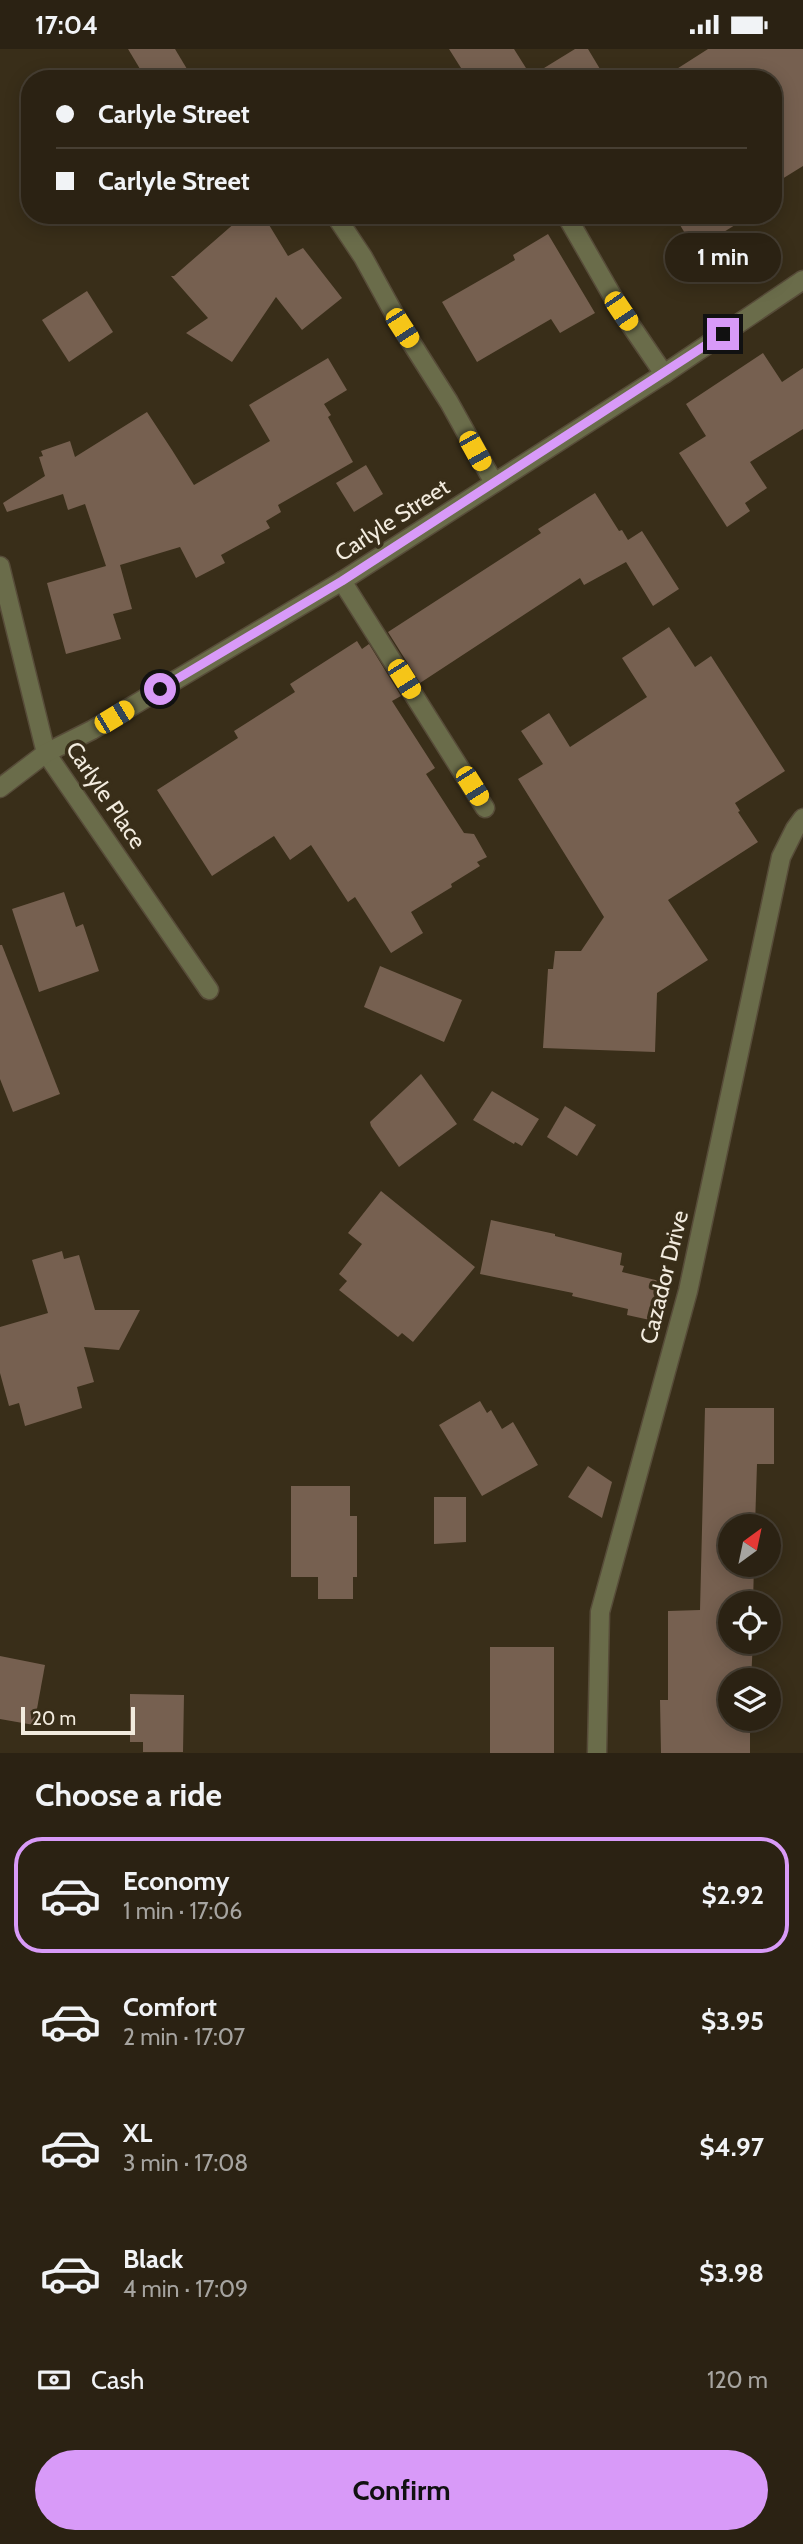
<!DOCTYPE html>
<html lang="en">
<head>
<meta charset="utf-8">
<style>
	body { margin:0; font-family:Cabin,sans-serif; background:#372f21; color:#f1f3f6; height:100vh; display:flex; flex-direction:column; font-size:26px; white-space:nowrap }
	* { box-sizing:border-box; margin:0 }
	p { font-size:23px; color:#a6a4a0 }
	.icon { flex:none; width:38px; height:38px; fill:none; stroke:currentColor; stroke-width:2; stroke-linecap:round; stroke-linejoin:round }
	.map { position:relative; height:1704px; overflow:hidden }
	.panel { display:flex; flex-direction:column; background:#2b2213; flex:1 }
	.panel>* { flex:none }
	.top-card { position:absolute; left:21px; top:21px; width:761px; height:154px; border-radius:28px; box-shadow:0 4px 18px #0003,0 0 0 2px #473f33; display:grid; align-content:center; height:154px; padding:0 35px; background:#2b2213 }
	.needle { width:46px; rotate:33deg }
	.controls { position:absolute; left:718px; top:1465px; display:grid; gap:14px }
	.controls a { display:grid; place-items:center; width:63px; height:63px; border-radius:50%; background:#2b2213; box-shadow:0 4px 18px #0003,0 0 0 2px #473f33; font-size:35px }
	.scale { position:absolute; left:21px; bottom:18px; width:114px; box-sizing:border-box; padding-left:7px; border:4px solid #f2ebde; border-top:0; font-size:19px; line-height:24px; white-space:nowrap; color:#f2ebde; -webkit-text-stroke:5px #392e19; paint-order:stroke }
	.end { position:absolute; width:32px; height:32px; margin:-16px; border:9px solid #d89af8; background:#111; box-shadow:0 0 0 4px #111 }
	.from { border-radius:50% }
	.bubble { position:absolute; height:49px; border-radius:24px; background:#2b2213; box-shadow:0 4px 18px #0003,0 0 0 2px #473f33; font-size:23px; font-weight:700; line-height:49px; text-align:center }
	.car { position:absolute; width:21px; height:42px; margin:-21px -10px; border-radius:9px; box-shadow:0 0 5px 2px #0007; background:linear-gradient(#f5c518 24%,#345 0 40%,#f5c518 0 76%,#345 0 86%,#f5c518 0) }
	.top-card b { display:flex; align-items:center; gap:24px; height:66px; font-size:26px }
	.top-card b+b { border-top:2px solid #473f33 }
	.top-card i { width:18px; height:18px; background:#f1f3f6 }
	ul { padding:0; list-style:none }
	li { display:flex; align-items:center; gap:21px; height:116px; margin:0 14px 10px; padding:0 21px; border:4px solid transparent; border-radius:28px }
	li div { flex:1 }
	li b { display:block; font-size:26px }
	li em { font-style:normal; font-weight:700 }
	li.on { border-color:#d89af8 }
	li>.icon { width:63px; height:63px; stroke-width:1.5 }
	h2 { padding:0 35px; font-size:32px; line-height:84px }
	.pay { display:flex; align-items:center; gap:18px; height:77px; padding:0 35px; font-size:26px }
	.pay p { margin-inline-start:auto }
	.action { display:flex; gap:14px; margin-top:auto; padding:14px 35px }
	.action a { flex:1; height:80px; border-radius:42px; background:#d89af8; color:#111; font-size:28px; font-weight:700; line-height:80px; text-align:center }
	.status { display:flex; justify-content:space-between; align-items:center; height:49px; padding:0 35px; background:#2b2213; direction:ltr }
	.status svg { height:19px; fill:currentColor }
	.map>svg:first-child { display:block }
	.building { fill:#766050 }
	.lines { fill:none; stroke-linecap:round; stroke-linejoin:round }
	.minor-casing { stroke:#574c39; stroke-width:21 }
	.minor { stroke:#6a6c4a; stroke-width:18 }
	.route { stroke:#d89af8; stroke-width:9 }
	.labels { text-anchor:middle; stroke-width:7; stroke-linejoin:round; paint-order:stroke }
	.street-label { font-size:23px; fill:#f2ebde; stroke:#392e19 }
</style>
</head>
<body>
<div class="status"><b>17:04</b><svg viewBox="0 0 49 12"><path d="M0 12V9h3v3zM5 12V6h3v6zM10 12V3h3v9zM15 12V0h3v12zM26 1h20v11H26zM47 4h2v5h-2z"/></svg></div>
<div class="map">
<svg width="803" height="1704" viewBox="0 0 803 1704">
	<rect width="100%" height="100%" fill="#392e19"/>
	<g class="building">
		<path d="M128 0H175L193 30H146Z"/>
		<path d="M449 0H514L531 27 575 0H588L606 30H468Z"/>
		<path d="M708 0H803V117L774 135V30H661Z"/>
		<path d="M244 166H263L288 207 303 199 342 249 302 281 276 248 232 313 186 284 208 269 171 227H174Z"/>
		<path d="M674 166H751L695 201Z"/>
		<path d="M548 185 595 264 560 284 551 270 477 313 442 253 515 211 513 206Z"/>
		<path d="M87 242 113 283 69 313 42 271Z"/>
		<path d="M763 304 782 333 803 319V380L750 413 767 439 745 454 750 462 727 478 679 404 706 387 686 355Z"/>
		<path d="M328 309 347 341 324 355 331 366 328 368 353 413 278 456 281 463 266 472 270 479 221 506 225 514 196 529 180 498 120 516 132 560 113 565 121 590 66 605 47 534 106 517 85 455 68 461 63 445 7 463 3 454 45 427 39 408 43 407 41 402 70 392 75 408 147 363 172 401 170 402 172 401 194 436 270 392 249 356Z"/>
		<path d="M366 416 383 445 354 463 336 434Z"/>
		<path d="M595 444 619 482 622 481 628 491 642 482 679 540 653 557 626 513 584 536 580 529 420 634 388 583 541 484 538 480Z"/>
		<path d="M669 578 695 618 711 607 785 722 735 754 740 762 738 763 758 793 668 851 708 911 657 944 655 1003 543 999 548 920H553L555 902H581L604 868 518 730 543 715 521 682 549 664 570 698 647 648 622 609Z"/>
		<path d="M357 592 362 600 369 595 401 647 392 652 435 719 426 725 464 784 474 785 487 808 477 813 480 817 451 835 452 838 411 863 423 884 391 904 355 848 348 853 311 796 290 811 274 787 212 827 157 741 238 689 234 682 295 643 290 635Z"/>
		<path d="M64 843 76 878 83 875 99 922 39 943 12 860Z"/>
		<path d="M0 896H2L60 1045 13 1063 0 1030Z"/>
		<path d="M380 917 462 951 444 993 364 958Z"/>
		<path d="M421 1025 457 1075 399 1118 371 1077 370 1073Z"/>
		<path d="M492 1042 539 1070 522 1097 515 1093 514 1095 473 1071Z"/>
		<path d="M565 1057 596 1076 577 1107 547 1088Z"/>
		<path d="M381 1142 475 1218 413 1293 402 1284 398 1288 339 1241 347 1232 339 1225 362 1195 348 1184Z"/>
		<path d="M491 1171 555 1185V1187L622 1204 620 1216 624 1217 622 1223 668 1234 659 1273 627 1266 628 1260 572 1247 573 1244 480 1225Z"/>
		<path d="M62 1202 64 1210 79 1206 95 1261H140L119 1301 84 1298 94 1333 77 1338 82 1359 25 1377 19 1354 9 1357 0 1324V1278L48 1264 32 1211Z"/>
		<path d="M480 1352 487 1364 491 1361 502 1380 513 1373 538 1416 482 1447 439 1376Z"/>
		<path d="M705 1359H774V1415H757L755 1477H730V1516H754L753 1554H730V1592H753L751 1631H730V1670H750V1704H661L660 1651H668V1562L700 1561Z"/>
		<path d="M588 1417 612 1433 602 1469 568 1448Z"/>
		<path d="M291 1437H350V1467H357V1528H353V1550H318V1528H291Z"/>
		<path d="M434 1448H466V1493L434 1495Z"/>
		<rect x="490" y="1598" width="64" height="106"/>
		<path d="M0 1607 45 1616 34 1676 0 1670Z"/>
		<path d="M130 1645 184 1646 183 1703H143V1693H130Z"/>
	</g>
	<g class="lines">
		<g class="minor-casing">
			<g id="minor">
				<path d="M335 166 363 208 402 279 449 353 494 434"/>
				<path d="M566 166 621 262 664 325"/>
				<path d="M0 517 46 704 209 941"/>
				<path d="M342 532 485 759"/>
				<path d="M0 739 46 704 92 681 342 532 664 325 803 231"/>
				<path d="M597 1704 600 1563 688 1242 781 808 795 780 803 769"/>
			</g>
		</g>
		<use href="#minor" class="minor"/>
	</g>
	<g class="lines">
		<path class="route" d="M160 640 342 532 723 285"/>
	</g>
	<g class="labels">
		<g class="street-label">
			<text transform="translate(392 471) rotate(-33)" y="8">Carlyle Street</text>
			<text transform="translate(106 746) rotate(56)" y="8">Carlyle Place</text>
			<text transform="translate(664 1228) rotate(-76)" y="8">Cazador Drive</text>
		</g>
	</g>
</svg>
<div class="controls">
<a><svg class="needle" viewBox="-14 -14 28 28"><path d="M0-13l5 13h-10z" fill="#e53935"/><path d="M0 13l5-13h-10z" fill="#a6a4a0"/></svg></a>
<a><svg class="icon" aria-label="locate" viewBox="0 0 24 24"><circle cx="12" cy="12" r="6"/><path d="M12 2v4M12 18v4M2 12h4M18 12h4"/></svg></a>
<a><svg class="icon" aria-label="layers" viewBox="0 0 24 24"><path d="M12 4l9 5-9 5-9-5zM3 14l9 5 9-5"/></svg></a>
</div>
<div class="scale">20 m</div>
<i class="end from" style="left:160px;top:640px"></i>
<i class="end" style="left:723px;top:285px"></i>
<div class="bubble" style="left:665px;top:184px;width:116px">1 min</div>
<i class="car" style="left:621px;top:262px;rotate:146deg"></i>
<i class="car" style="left:402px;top:279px;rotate:147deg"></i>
<i class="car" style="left:475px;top:402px;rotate:151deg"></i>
<i class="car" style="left:404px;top:630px;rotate:148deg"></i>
<i class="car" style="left:114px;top:668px;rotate:59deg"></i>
<i class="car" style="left:472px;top:737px;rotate:148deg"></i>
<div class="top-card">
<b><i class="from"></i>Carlyle Street</b>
<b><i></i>Carlyle Street</b>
</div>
</div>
<section class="panel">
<h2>Choose a ride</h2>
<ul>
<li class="on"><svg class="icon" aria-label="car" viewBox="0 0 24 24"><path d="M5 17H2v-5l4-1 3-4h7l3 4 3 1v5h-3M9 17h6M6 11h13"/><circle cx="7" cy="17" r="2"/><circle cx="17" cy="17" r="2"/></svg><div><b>Economy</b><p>1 min · 17:06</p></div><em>$2.92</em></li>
<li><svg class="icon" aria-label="car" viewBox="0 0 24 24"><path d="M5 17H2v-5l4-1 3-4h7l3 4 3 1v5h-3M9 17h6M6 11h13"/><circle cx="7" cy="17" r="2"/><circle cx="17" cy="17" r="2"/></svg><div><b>Comfort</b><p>2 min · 17:07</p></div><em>$3.95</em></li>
<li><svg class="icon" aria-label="car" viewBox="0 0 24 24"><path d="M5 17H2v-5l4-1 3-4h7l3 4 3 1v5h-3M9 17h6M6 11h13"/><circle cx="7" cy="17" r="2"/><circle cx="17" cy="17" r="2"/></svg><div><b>XL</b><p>3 min · 17:08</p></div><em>$4.97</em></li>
<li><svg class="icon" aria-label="car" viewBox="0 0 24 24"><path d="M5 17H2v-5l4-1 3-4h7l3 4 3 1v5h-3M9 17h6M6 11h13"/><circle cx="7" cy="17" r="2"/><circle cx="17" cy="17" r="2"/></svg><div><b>Black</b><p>4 min · 17:09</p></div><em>$3.98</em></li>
</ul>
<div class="pay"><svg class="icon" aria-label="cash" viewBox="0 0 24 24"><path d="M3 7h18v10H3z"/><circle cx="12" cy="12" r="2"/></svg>Cash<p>120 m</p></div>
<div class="action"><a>Confirm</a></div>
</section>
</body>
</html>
